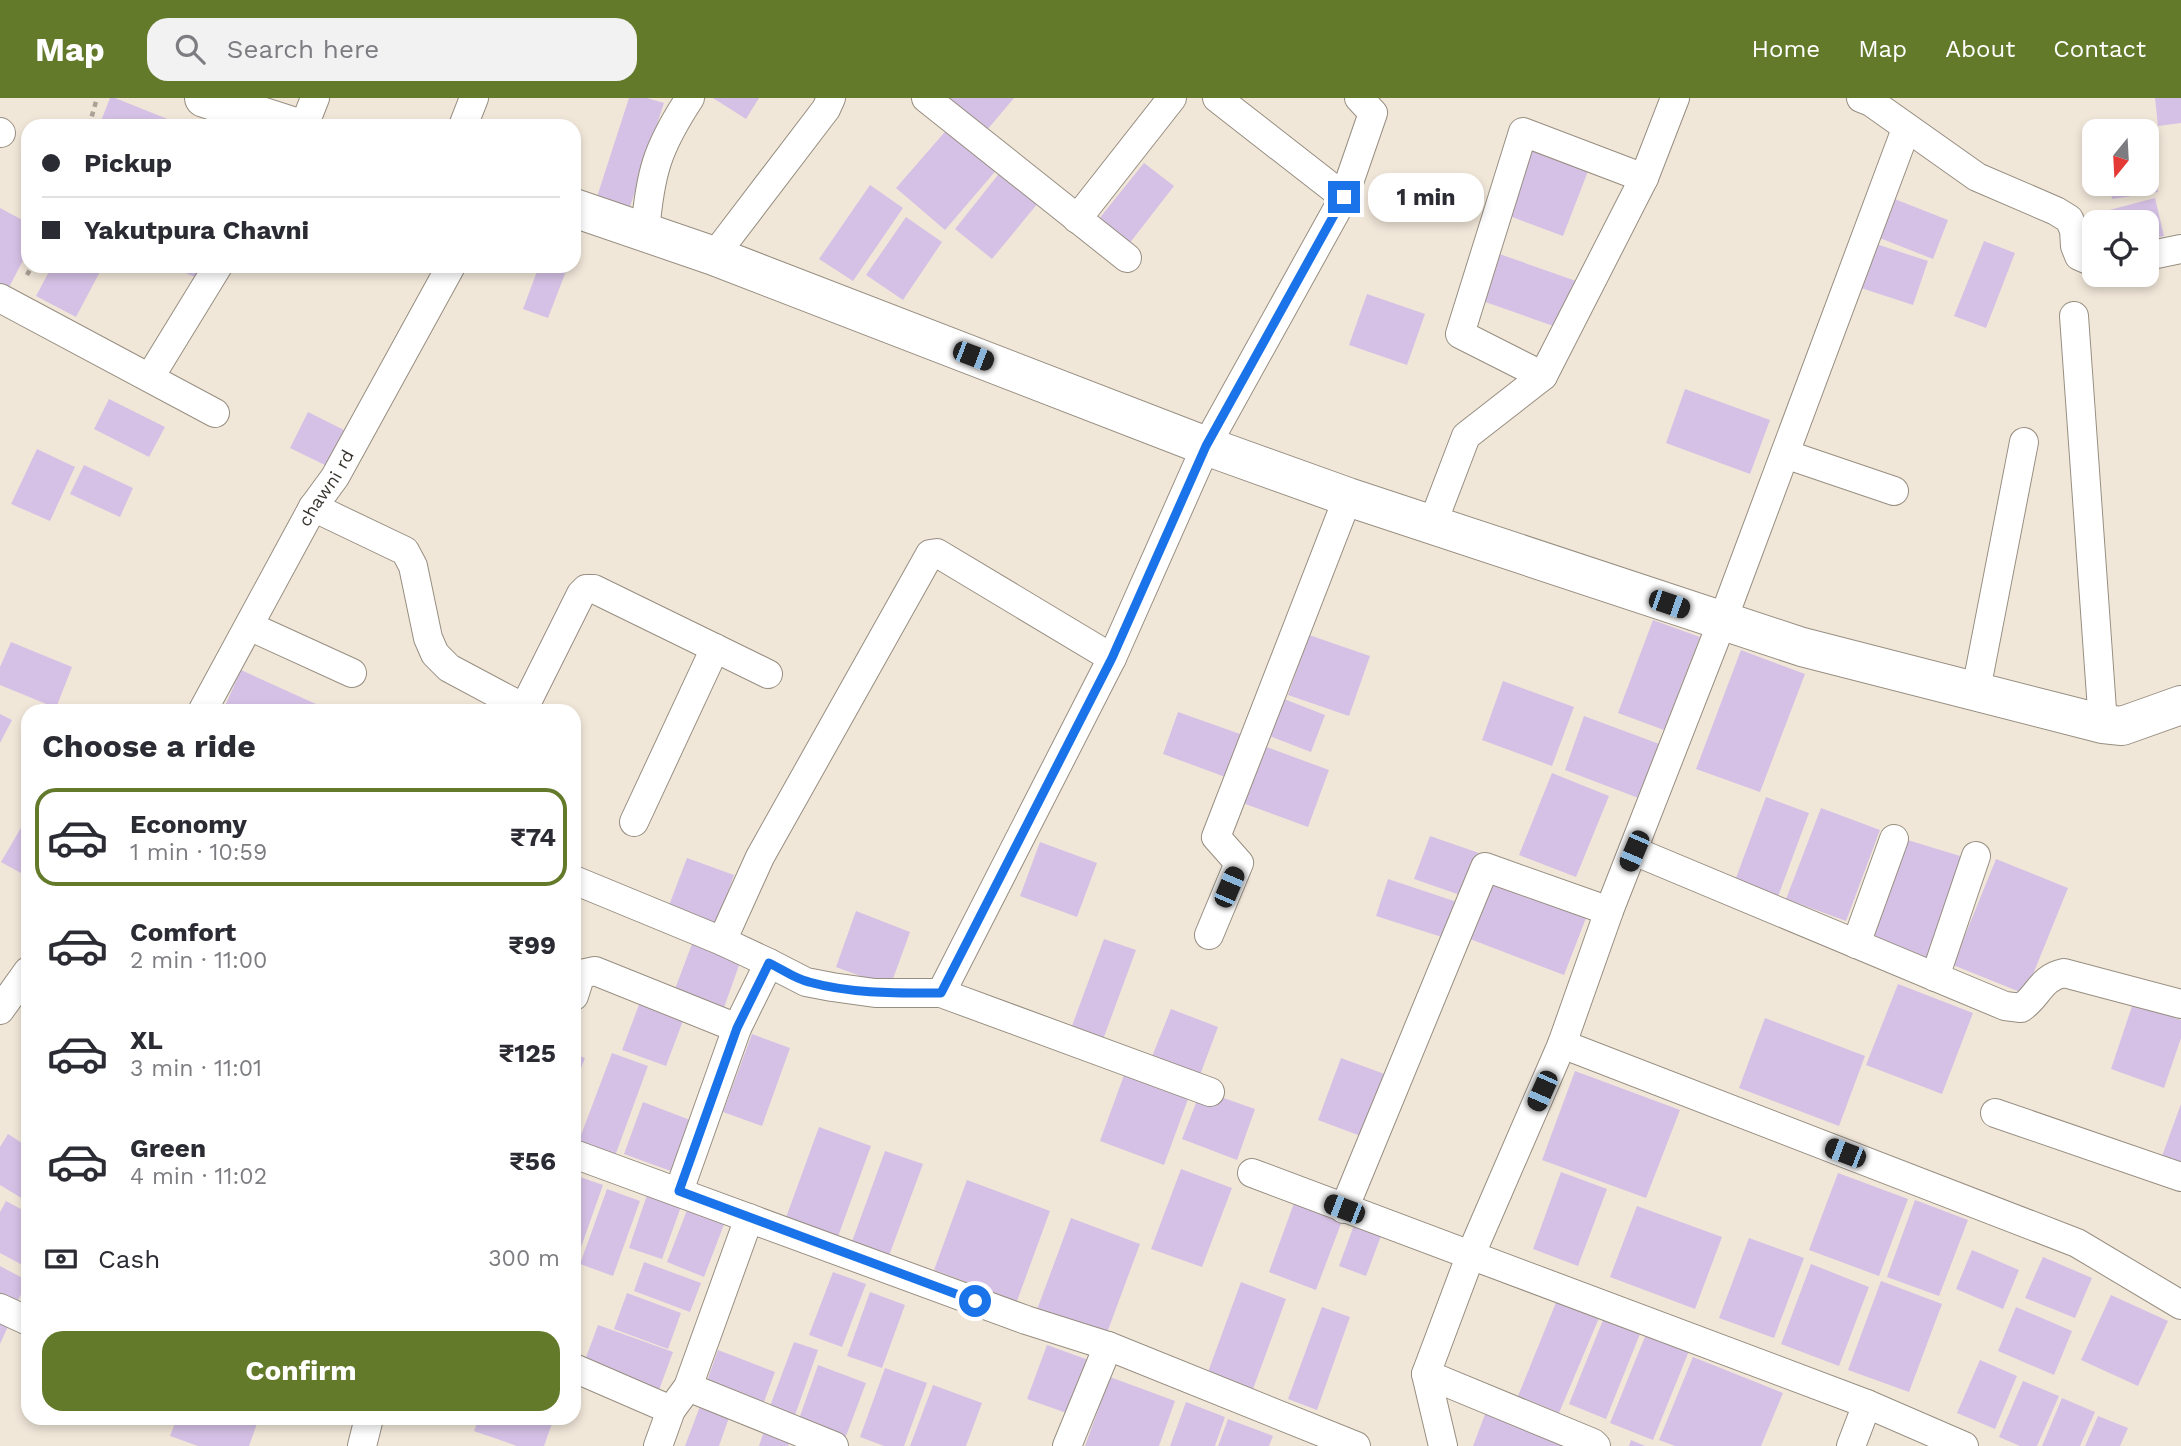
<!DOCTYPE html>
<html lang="en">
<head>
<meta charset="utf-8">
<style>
	body { margin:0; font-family:"Work Sans",sans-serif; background:#f2f2f3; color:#2b2b33; height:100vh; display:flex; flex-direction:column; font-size:26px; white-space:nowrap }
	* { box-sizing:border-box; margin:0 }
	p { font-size:23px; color:#7c7c81 }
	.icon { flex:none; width:38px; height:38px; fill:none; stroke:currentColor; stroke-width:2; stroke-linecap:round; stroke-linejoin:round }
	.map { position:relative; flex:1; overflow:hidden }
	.drawer { position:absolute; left:21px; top:606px; width:560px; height:721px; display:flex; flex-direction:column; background:#fff; border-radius:21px; box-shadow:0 4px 10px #0003 }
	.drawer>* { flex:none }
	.guide { position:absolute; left:21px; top:21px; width:560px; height:154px; border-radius:21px; box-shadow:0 4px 10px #0003; display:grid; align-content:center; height:154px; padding:0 21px; background:#fff }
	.needle { width:46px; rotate:198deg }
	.buttons { position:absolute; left:2082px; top:21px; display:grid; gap:14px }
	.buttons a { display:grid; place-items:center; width:77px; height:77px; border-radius:14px; background:#fff; box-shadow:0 4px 10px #0003; font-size:35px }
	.end { position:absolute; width:32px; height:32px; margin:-16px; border:9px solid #1a73e8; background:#fff; box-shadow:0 0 0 4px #fff }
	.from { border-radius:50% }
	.bubble { position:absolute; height:49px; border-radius:21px; background:#fff; box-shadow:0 4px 10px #0003; font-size:23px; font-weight:700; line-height:49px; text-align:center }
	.car { position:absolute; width:21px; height:42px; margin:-21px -10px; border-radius:9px; box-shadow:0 0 5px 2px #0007; background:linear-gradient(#222 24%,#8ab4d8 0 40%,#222 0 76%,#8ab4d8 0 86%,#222 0) }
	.guide b { display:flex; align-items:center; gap:24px; height:66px; font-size:26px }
	.guide b+b { border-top:2px solid #e1e1e2 }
	.guide i { width:18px; height:18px; background:#2b2b33 }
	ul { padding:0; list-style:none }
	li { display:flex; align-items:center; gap:21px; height:98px; margin:0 14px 10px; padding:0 7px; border:4px solid transparent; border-radius:21px }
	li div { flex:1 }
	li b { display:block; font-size:26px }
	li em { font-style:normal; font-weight:700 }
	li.on { border-color:#647a2b }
	li>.icon { width:63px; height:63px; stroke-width:1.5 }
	h2 { padding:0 21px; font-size:32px; line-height:84px }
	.pay { display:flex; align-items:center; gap:18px; height:77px; padding:0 21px; font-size:26px }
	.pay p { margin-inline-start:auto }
	.primary-button { display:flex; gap:14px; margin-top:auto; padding:14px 21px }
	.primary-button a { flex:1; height:80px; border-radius:21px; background:#647a2b; color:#fff; font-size:28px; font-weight:700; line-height:80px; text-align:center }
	header { display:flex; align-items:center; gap:42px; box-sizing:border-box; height:98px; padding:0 35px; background:#647a2b; color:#fff }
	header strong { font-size:33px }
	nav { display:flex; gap:38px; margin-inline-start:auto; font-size:24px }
	.search { width:490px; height:63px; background:#f2f2f3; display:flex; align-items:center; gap:18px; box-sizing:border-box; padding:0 24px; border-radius:21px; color:#7c7c81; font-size:26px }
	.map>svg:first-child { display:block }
	.building { fill:#d5c1e5 }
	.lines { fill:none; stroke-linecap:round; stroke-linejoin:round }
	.street-casing { stroke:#978e81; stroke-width:30 }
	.secondary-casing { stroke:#978e81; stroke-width:40 }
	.path { stroke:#aaa297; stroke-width:4.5; stroke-dasharray:5 5; stroke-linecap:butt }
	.street { stroke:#fff; stroke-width:28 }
	.secondary { stroke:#fff; stroke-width:38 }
	.route { stroke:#1a73e8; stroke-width:9 }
	.labels { text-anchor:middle; stroke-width:6; stroke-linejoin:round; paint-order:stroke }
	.street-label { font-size:18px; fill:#39352f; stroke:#fff }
</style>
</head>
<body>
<header>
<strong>Map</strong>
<div class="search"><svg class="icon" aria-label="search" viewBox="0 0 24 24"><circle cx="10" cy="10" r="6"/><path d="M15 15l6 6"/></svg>Search here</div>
<nav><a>Home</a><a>Map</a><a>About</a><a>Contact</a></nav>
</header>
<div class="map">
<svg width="2181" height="1348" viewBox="0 0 2181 1348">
	<rect width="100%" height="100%" fill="#f1e7d9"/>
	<g class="building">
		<path d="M110 0H115L185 28H99Z"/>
		<path d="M629 0H647L664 5 627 118 594 108Z"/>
		<path d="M713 0H759L746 21Z"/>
		<path d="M949 0H1014L987 32Z"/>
		<path d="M2155 0H2181V25L2158 28Z"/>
		<path d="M950 28 999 69 945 132 896 90Z"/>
		<path d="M1534 47 1590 68 1563 138 1507 117Z"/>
		<path d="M2153 63 2158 94 2112 101 2110 86H2147V64Z"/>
		<path d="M1144 65 1174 88 1129 146 1098 122Z"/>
		<path d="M1005 68 1043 99 992 161 955 131Z"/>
		<path d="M870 87 903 110 853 183 819 161Z"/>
		<path d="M1887 98 1948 122 1933 161 1872 137Z"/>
		<path d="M2155 100 2164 138 2147 142V124H2104L2102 114Z"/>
		<path d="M0 110 28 125V153L7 193 0 190Z"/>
		<path d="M906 119 942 144 903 202 866 177Z"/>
		<path d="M574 132 580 134 574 151Z"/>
		<path d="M1984 143 2015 155 1986 230 1954 218Z"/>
		<path d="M1873 145 1928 163 1913 207 1858 189Z"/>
		<path d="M1491 153 1576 183 1559 230 1474 200Z"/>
		<path d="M52 168H103L76 219 36 198Z"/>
		<path d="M169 168H199L195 179Z"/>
		<path d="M539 168H568L548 220 523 211Z"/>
		<path d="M1367 196 1425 216 1407 267 1349 247Z"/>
		<path d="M1685 291 1770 322 1750 376 1666 345Z"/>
		<path d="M109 301 165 329 149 359 94 331Z"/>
		<path d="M308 314 344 332 327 368 290 350Z"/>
		<path d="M37 351 75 369 50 423 11 406Z"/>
		<path d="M84 367 133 390 120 419 70 396Z"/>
		<path d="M1653 522 1700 539 1664 632 1618 615Z"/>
		<path d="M1309 537 1370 558 1349 618 1288 597Z"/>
		<path d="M11 544 72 569 56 610 0 587V569Z"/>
		<path d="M1741 552 1805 576 1760 694 1696 671Z"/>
		<path d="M241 572 327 611V612H223Z"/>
		<path d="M1503 583 1574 609 1552 668 1482 642Z"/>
		<path d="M1279 599 1325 617 1311 654 1264 636Z"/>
		<path d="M1178 614 1243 637 1228 680 1163 656Z"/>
		<path d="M0 616 12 622 0 645Z"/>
		<path d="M1584 618 1662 647 1641 701 1565 672Z"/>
		<path d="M1261 647 1329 672 1308 729 1240 704Z"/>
		<path d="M1552 675 1609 698 1576 779 1519 757Z"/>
		<path d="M1766 699 1809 715 1776 804 1733 788Z"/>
		<path d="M1821 710 1880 732 1846 823 1786 801Z"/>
		<path d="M22 728 28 732V779L1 764Z"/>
		<path d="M1430 738 1479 755 1463 798 1414 781Z"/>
		<path d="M1901 740 1970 761 1934 869 1862 843Z"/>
		<path d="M1040 744 1097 765 1077 819 1020 798Z"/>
		<path d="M687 760 734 777 716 828 668 810Z"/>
		<path d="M1996 761 2068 790 2025 896 1953 867Z"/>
		<path d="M1388 781 1460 805 1448 841 1376 818Z"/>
		<path d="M1491 785 1586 820 1564 877 1470 841Z"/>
		<path d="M856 813 910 834 890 889 836 869Z"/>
		<path d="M695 838 743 856 721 918 672 899Z"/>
		<path d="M1104 841 1136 852 1101 947 1069 936Z"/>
		<path d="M1898 886 1973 915 1942 996 1866 967Z"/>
		<path d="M643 896 687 912 666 968 622 952Z"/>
		<path d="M2133 905 2181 922V940L2164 990 2111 971Z"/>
		<path d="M1171 911 1218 929 1197 985 1149 966Z"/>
		<path d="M1765 920 1865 958 1839 1028 1739 990Z"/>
		<path d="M752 936 790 950 762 1028 723 1014Z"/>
		<path d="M612 955 648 968 615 1058 578 1045Z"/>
		<path d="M574 956 585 960 574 988Z"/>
		<path d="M1341 960 1390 978 1366 1040 1318 1022Z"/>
		<path d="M1128 966 1192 990 1164 1067 1100 1043Z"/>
		<path d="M1575 973 1680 1012 1646 1100 1542 1062Z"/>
		<path d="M1201 992 1255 1011 1237 1062 1182 1041Z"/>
		<path d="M643 1004 698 1025 679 1076 624 1056Z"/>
		<path d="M2181 1006V1065L2162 1058Z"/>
		<path d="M819 1029 871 1048 836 1144 784 1125Z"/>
		<path d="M8 1036 28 1049V1104L0 1087V1049Z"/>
		<path d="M885 1053 923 1066 887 1163 850 1149Z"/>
		<path d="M1181 1071 1232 1090 1202 1169 1151 1151Z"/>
		<path d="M1561 1074 1607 1091 1578 1168 1533 1151Z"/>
		<path d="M1838 1075 1908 1101 1879 1178 1809 1152Z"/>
		<path d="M574 1077 603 1087 574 1169Z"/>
		<path d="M967 1082 1050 1113 1017 1203 934 1172Z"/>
		<path d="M607 1091 640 1103 613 1178 580 1166Z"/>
		<path d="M648 1094 682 1106 662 1161 629 1150Z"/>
		<path d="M1915 1102 1968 1122 1939 1198 1887 1179Z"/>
		<path d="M6 1103 28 1115V1170L0 1155V1114Z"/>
		<path d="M1294 1105 1342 1123 1316 1192 1269 1174Z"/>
		<path d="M689 1107 726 1121 704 1179 667 1164Z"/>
		<path d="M1637 1108 1722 1139 1695 1211 1610 1179Z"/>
		<path d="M1071 1120 1140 1146 1104 1243 1035 1217Z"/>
		<path d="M1354 1127 1381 1138 1366 1178 1339 1168Z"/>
		<path d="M1749 1140 1804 1160 1774 1240 1719 1220Z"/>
		<path d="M1972 1152 2019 1172 2003 1211 1956 1191Z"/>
		<path d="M2043 1159 2092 1180 2075 1220 2025 1200Z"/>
		<path d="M644 1164 701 1185 690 1214 634 1193Z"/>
		<path d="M1811 1166 1869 1189 1839 1268 1781 1246Z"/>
		<path d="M0 1168 28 1183 14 1210 0 1203Z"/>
		<path d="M833 1174 866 1186 842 1249 809 1237Z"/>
		<path d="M1881 1183 1942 1206 1909 1294 1848 1272Z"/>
		<path d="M1241 1184 1286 1201 1253 1291 1208 1274Z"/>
		<path d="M870 1194 905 1207 882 1270 847 1258Z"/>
		<path d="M627 1195 681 1215 668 1251 614 1231Z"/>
		<path d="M2111 1197 2168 1223 2138 1288 2081 1262Z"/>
		<path d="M1557 1202 1599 1220 1559 1315 1518 1298Z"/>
		<path d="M1322 1209 1350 1219 1317 1312 1288 1301Z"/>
		<path d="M2016 1209 2072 1233 2054 1277 1998 1253Z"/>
		<path d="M0 1219 10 1224 0 1246Z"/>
		<path d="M1603 1222 1640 1236 1606 1321 1569 1306Z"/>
		<path d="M598 1227 673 1254 659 1292 584 1265Z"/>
		<path d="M1646 1236 1689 1253 1653 1342 1610 1325Z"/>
		<path d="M794 1244 818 1252 795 1317 770 1308Z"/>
		<path d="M1047 1247 1094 1264 1075 1318 1027 1301Z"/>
		<path d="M718 1252 775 1274 764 1304 707 1283Z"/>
		<path d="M1693 1259 1783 1295 1761 1348H1675L1659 1342Z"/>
		<path d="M1980 1262 2017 1278 1995 1331 1957 1315Z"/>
		<path d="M818 1267 866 1285 846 1338 799 1321Z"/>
		<path d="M885 1270 927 1285 904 1348H884L860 1339Z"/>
		<path d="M1110 1279 1175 1303 1159 1348H1085Z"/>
		<path d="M2023 1283 2059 1298 2037 1348H2020L1999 1339Z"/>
		<path d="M933 1287 982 1305 966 1348H910Z"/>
		<path d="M2062 1300 2095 1314 2080 1348H2042Z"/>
		<path d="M702 1303 731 1314 719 1348H685Z"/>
		<path d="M1186 1304 1225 1319 1215 1348H1170Z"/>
		<path d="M1487 1311 1587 1348H1473Z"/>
		<path d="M2098 1318 2128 1330 2120 1348H2085Z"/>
		<path d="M177 1320H259L249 1348H198L170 1338Z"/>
		<path d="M479 1320H554L544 1348H517L474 1333Z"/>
		<path d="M1228 1321 1273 1338 1269 1348H1218Z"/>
		<path d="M766 1327 792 1337 788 1348H759Z"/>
		<path d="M1631 1342 1645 1348H1629Z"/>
	</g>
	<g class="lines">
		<g class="street-casing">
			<g id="street">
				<path d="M926 0 1127 160"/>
				<path d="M1217 0 1344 99"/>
				<path d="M1861 0 1871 4 1977 79 2056 113 2069 121 2074 132 2075 148 2079 158 2095 165"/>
				<path d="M304 28 315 0"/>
				<path d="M463 28 474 0"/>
				<path d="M0 34 1 35"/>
				<path d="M1077 121 1172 0"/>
				<path d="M645 135C650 75 657 50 690 0"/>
				<path d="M714 158 826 11 831 0"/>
				<path d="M2147 158 2181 151"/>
				<path d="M0 200 215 315"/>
				<path d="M2074 218 2103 626"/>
				<path d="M1543 278 1460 236 1523 34 1644 80"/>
				<path d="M150 279 218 168"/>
				<path d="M1785 356 1894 393"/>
				<path d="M313 409 405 453 413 468 428 540 435 556 449 570 524 610 523 612"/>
				<path d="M1432 427 1466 338 1543 278 1644 80 1675 0"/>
				<path d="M249 528 352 575"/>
				<path d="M1976 592 2024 344"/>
				<path d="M524 610 581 496 586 491H594L768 576"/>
				<path id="s1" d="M203 612 313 409 335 379 451 168"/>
				<path d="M634 724 715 550"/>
				<path d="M1634 753 2005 908 2021 910C2039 898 2040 880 2064 875L2181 906"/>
				<path d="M574 782 722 843"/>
				<path d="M1209 837 1239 765 1216 739 1348 399"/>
				<path d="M1856 846 1894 741"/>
				<path d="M769 865 722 843 760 759 930 456 937 455 1112 560 1206 348 1344 99 1373 15 1359 0"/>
				<path d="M1935 879 1976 758"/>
				<path d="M941 895 1112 560"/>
				<path d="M574 898 581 876 595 873 737 930 769 865 806 884 832 889 875 895H941L1210 994"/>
				<path d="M0 912 28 873"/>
				<path d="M1562 946 2077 1145 2181 1207"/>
				<path d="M1995 1015 2181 1079"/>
				<path d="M574 1056 1026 1222 1108 1248 1356 1348"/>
				<path d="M1252 1075 1867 1306 1964 1348"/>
				<path d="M679 1093 737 930"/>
				<path d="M1344 1111 1485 769 1609 813"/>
				<path d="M0 1210 28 1223"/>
				<path d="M574 1270 671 1312"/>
				<path d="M1426 1276 1593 1345 1596 1348"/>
				<path d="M688 1289 834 1348"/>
				<path d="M362 1348 369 1320"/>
				<path d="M658 1348 671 1312 688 1289 749 1120"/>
				<path d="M1067 1348 1108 1248"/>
				<path d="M1443 1348 1426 1276 1471 1156 1562 946 1609 813 1722 524 1906 31"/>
				<path d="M1851 1348 1867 1306"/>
			</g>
		</g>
		<g class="secondary-casing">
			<g id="secondary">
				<path d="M204 0 292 28"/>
				<path d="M574 110 714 158 1206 348 1348 399 1802 549 2103 626 2122 628 2181 607"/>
			</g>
		</g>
		<g class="path">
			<path d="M89 28 97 0"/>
			<path d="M27 177 32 168"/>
		</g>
		<use href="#street" class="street"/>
		<use href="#secondary" class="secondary"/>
	</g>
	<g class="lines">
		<path class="route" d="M975 1203 679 1093 737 930 769 865C782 871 795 881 809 884 852 896 897 895 941 895L1112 560 1206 348 1344 99"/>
	</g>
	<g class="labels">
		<g class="street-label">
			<text dy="6" stroke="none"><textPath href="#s1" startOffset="254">chawni rd</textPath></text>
		</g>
	</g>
</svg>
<div class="buttons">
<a><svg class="needle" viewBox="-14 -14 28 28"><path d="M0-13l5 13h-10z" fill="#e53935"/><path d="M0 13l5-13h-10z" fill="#7c7c81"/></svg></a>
<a><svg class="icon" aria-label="locate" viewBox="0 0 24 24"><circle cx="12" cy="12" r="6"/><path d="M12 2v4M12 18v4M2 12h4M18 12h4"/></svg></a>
</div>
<i class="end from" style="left:975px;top:1203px"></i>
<i class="end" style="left:1344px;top:99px"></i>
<div class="bubble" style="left:1368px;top:75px;width:116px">1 min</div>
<i class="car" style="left:973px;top:258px;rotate:111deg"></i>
<i class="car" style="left:1669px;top:506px;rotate:109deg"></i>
<i class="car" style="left:1634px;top:753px;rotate:203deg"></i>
<i class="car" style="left:1229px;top:789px;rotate:23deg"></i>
<i class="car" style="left:1542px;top:993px;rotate:204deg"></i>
<i class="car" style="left:1845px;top:1055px;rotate:291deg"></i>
<i class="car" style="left:1344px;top:1111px;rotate:291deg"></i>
<div class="guide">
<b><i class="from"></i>Pickup</b>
<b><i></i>Yakutpura Chavni</b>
</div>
<section class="drawer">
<h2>Choose a ride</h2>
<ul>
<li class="on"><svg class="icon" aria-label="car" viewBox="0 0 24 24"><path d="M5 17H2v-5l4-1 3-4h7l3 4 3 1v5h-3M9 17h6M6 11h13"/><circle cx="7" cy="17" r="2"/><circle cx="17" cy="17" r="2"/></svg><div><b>Economy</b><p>1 min · 10:59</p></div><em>₹74</em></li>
<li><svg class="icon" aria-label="car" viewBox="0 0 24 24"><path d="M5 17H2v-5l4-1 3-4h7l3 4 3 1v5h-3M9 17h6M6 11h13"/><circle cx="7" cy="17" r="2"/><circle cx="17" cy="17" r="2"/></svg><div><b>Comfort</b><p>2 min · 11:00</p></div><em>₹99</em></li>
<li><svg class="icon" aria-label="car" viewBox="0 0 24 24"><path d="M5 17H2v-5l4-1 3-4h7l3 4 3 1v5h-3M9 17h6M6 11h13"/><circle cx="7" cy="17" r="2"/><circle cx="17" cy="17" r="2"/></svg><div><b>XL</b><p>3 min · 11:01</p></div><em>₹125</em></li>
<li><svg class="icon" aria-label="car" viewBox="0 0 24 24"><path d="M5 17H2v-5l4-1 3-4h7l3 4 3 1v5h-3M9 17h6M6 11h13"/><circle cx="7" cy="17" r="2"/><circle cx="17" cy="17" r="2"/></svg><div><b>Green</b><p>4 min · 11:02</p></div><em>₹56</em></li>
</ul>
<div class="pay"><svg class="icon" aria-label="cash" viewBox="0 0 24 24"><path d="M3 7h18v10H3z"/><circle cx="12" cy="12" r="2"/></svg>Cash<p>300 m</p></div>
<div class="primary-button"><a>Confirm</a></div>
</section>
</div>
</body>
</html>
